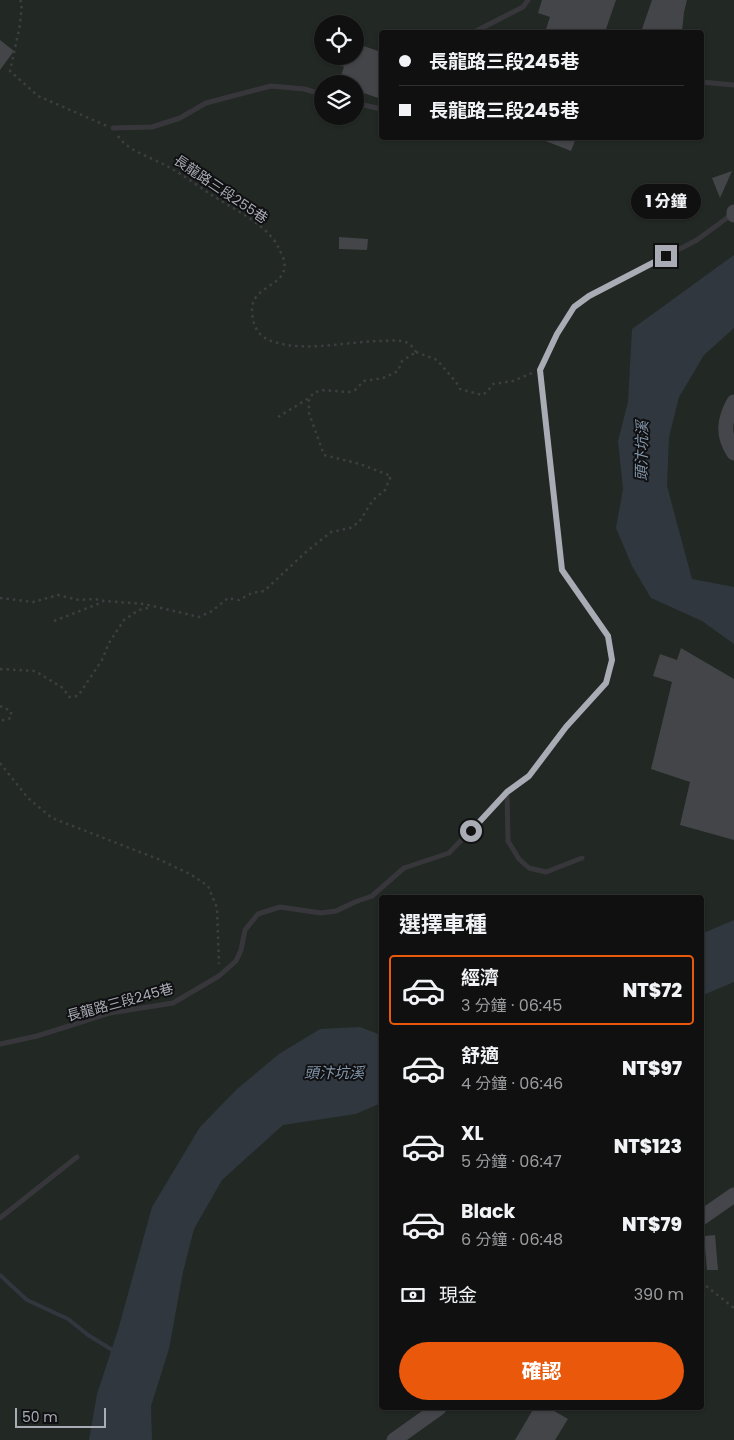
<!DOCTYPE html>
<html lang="zh-TW">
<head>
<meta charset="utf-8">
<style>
	body { margin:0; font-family:Poppins,"Noto Sans TC",sans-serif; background:#1e1e1f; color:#f1f3f6; height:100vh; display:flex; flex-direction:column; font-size:19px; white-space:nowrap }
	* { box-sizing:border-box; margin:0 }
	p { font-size:16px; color:#9c9d9f }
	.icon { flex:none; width:28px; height:28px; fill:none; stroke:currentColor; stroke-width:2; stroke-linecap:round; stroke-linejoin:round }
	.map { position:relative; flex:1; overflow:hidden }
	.drawer { position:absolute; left:379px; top:895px; width:325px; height:515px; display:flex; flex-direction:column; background:#101011; border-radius:5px; box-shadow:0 1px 4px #0004,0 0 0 1px #303031 }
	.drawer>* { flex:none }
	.top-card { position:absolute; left:379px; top:30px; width:325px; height:110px; border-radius:5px; box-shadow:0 1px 4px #0004,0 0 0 1px #303031; display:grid; align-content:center; height:110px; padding:0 20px; background:#101011 }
	.buttons { position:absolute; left:314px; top:15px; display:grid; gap:10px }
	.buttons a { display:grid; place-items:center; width:50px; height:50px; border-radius:50%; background:#101011; box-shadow:0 1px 4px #0004,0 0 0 1px #303031; font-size:25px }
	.scale { position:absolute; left:15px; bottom:12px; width:91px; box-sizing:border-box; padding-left:5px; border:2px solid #a9acb5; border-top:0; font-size:14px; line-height:18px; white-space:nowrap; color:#a9acb5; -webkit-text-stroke:4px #101012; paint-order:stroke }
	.end { position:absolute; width:22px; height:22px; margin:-11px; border:6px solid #a9acb5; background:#111; box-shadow:0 0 0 2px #111 }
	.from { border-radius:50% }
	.bubble { position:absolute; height:35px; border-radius:18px; background:#101011; box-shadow:0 1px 4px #0004,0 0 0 1px #303031; font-size:16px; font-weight:800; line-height:35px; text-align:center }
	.top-card b { display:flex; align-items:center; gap:18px; height:48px; font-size:19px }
	.top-card b+b { border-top:1px solid #303031 }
	.top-card i { width:12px; height:12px; background:#f1f3f6 }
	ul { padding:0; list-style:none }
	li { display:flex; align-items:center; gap:15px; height:70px; margin:0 10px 8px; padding:0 10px; border:2px solid transparent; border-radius:5px }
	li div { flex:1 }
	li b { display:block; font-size:19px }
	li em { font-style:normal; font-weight:800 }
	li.on { border-color:#ea580c }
	li>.icon { width:45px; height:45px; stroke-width:1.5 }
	h2 { padding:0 20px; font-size:22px; line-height:60px }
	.pay { display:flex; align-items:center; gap:12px; height:55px; padding:0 20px; font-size:19px }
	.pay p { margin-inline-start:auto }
	.action { display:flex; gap:10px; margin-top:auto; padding:10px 20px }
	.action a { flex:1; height:58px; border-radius:30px; background:#ea580c; color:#fff; font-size:20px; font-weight:800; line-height:58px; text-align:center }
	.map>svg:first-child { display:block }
	.green { fill:#222823; fill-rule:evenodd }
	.water { fill:#30373e }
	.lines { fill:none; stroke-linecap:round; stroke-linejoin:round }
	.stream { stroke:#30373e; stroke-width:4 }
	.building { fill:#444549 }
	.path { stroke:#3d3e42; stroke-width:2.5; stroke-dasharray:2.5 4; stroke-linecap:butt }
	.lane { stroke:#37373b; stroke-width:5 }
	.secondary { stroke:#45464b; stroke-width:15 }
	.route { stroke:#a9acb5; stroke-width:6 }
	.labels { text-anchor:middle; stroke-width:4; stroke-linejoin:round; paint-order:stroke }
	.street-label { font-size:14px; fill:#a9acb5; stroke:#101012 }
	.water-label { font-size:15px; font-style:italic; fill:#8498ac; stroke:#101012 }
</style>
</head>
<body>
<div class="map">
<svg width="734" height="1440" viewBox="0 0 734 1440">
	<rect width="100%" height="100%" fill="#151517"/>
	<path class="green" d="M0 0H734V1440H0ZM322 24H355V56H322ZM381 32H701V138H381ZM322 84H355V116H322ZM381 898H701V1408H381Z"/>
	<g class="water">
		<path d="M734 255V328L704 355 679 397 669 437 667 486 692 579 734 587V644L702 621 651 598 632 566 616 528 623 489 618 441 628 402 632 329Z"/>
		<path d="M734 920V982L701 996V934Z"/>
		<path d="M360 1027 381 1035V1103L356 1114 283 1125 222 1180 194 1229 183 1272 169 1349 151 1406 152 1440H89L97 1394 118 1330 152 1207 200 1127 237 1089 279 1054 320 1029Z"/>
	</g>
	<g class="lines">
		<path class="stream" d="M0 1275 27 1300 68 1319 88 1335 114 1351"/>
	</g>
	<g class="building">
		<path d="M542 0H616L605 32H545L550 17 538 13Z"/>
		<path d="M652 0H687L684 12 682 32H641Z"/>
		<path d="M0 40 14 51 0 70Z"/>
		<path d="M355 43 381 52V99L355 90V84H338L344 67 335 64 338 56H355Z"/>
		<path d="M538 138H576L571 151Z"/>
		<path d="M732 171 720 198 712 178Z"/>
		<path d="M339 237 368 239 367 250 339 249Z"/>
		<path d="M681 648 734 679V840L680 825 690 782 651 769 672 682 653 676 660 654 677 660Z"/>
		<path d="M715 1235 718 1270H707L704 1236Z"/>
		<path d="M534 1408H549L568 1419 555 1440H515Z"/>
	</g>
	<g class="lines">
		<g class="path">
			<path d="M20 0 22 3 20 25 10 71 38 96 107 126"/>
			<path d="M118 136C128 151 150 157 165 165 182 174 198 186 213 196 234 209 259 221 274 240 278 246 280 251 283 257 291 281 267 283 256 297 253 302 252 305 252 311 253 327 258 337 274 342 307 352 345 342 379 341 387 341 395 340 402 341 409 342 413 347 416 352"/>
			<path d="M416 352 437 360 456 382 460 389 482 395 487 392 493 384 513 381 532 373"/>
			<path d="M278 417 309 398"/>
			<path d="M0 598 33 602 58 595 79 600 95 599 104 601 144 604 199 617 212 611 228 598 239 600 252 593 264 591 306 552 331 532 350 528 359 522 373 500 385 490 391 476 360 464 324 455 309 413V398L314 393 321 390 349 392 355 390 364 381 383 378 398 371 402 361 416 352"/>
			<path d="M54 621 103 602"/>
			<path d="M0 669 35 671 63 688 69 697 78 696 102 660 109 643 124 620 139 610 152 607"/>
			<path d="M0 706 11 711V718L0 721"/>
			<path d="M0 763 28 798 52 818 158 859 190 874 208 886 217 908 219 964"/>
			<path d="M701 1282 734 1308"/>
		</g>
		<g class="lane">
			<path d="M474 32 523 7 528 0"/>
			<path d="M701 82 734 85"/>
			<path d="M355 103 381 109"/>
			<path d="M113 128 152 127 180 118 206 103 271 86 304 89 322 94"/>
			<path d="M507 792 508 841 519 859 529 868 546 872 582 858"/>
			<path d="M0 1044 37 1036 110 1013 173 1003 219 976 236 961 241 950 245 930 258 914 280 907 321 913 336 911 355 902 372 896 404 868 449 853 507 792 529 776 566 727 606 683 612 660 608 636 562 570 540 370 557 334 574 307 589 296 697 240 731 215"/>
			<path d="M0 1218 77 1157"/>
		</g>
		<g class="secondary">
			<path d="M734 212V215"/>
			<path d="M734 402C724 420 722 435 734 453"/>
			<path d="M701 1218 734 1195"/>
			<path d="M394 1440 439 1408"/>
		</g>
	</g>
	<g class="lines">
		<path class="route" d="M471 831 507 792 529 776 566 727 606 683 612 660 608 636 562 570 540 370 557 334 574 307 589 296 666 256"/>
	</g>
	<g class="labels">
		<g class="street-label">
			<text transform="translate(221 189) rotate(34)" y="5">長龍路三段255巷</text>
			<text transform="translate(120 1002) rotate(-15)" y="5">長龍路三段245巷</text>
		</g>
		<g class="water-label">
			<text transform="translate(642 451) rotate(-89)" y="5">頭汴坑溪</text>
			<text x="334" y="1078">頭汴坑溪</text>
		</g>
	</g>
</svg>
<div class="buttons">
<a><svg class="icon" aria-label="locate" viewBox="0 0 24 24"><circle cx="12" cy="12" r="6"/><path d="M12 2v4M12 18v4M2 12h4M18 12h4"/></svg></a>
<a><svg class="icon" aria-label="layers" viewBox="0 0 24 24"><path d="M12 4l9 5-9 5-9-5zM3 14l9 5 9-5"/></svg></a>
</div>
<div class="scale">50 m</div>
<i class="end from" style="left:471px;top:831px"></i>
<i class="end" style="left:666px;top:256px"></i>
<div class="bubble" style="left:631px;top:184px;width:70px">1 分鐘</div>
<div class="top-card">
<b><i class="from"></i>長龍路三段245巷</b>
<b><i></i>長龍路三段245巷</b>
</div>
<section class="drawer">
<h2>選擇車種</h2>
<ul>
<li class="on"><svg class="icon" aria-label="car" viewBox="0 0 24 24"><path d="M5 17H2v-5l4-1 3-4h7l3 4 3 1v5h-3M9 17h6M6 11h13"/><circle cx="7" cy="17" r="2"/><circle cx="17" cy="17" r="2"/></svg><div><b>經濟</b><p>3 分鐘 · 06:45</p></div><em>NT$72</em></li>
<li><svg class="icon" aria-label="car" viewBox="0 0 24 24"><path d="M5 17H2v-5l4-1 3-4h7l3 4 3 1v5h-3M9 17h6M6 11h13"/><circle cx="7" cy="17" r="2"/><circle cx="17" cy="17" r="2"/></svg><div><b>舒適</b><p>4 分鐘 · 06:46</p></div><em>NT$97</em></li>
<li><svg class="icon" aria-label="car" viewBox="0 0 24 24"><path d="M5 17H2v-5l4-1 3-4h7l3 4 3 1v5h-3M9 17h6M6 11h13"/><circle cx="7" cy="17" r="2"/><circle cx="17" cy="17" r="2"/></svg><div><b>XL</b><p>5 分鐘 · 06:47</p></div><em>NT$123</em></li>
<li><svg class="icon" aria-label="car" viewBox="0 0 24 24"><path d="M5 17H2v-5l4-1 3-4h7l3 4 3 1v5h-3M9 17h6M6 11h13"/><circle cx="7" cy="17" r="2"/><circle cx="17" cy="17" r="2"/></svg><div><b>Black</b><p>6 分鐘 · 06:48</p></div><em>NT$79</em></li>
</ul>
<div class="pay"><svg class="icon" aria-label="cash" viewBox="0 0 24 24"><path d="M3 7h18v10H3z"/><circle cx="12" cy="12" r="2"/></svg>現金<p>390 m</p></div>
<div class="action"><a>確認</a></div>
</section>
</div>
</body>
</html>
